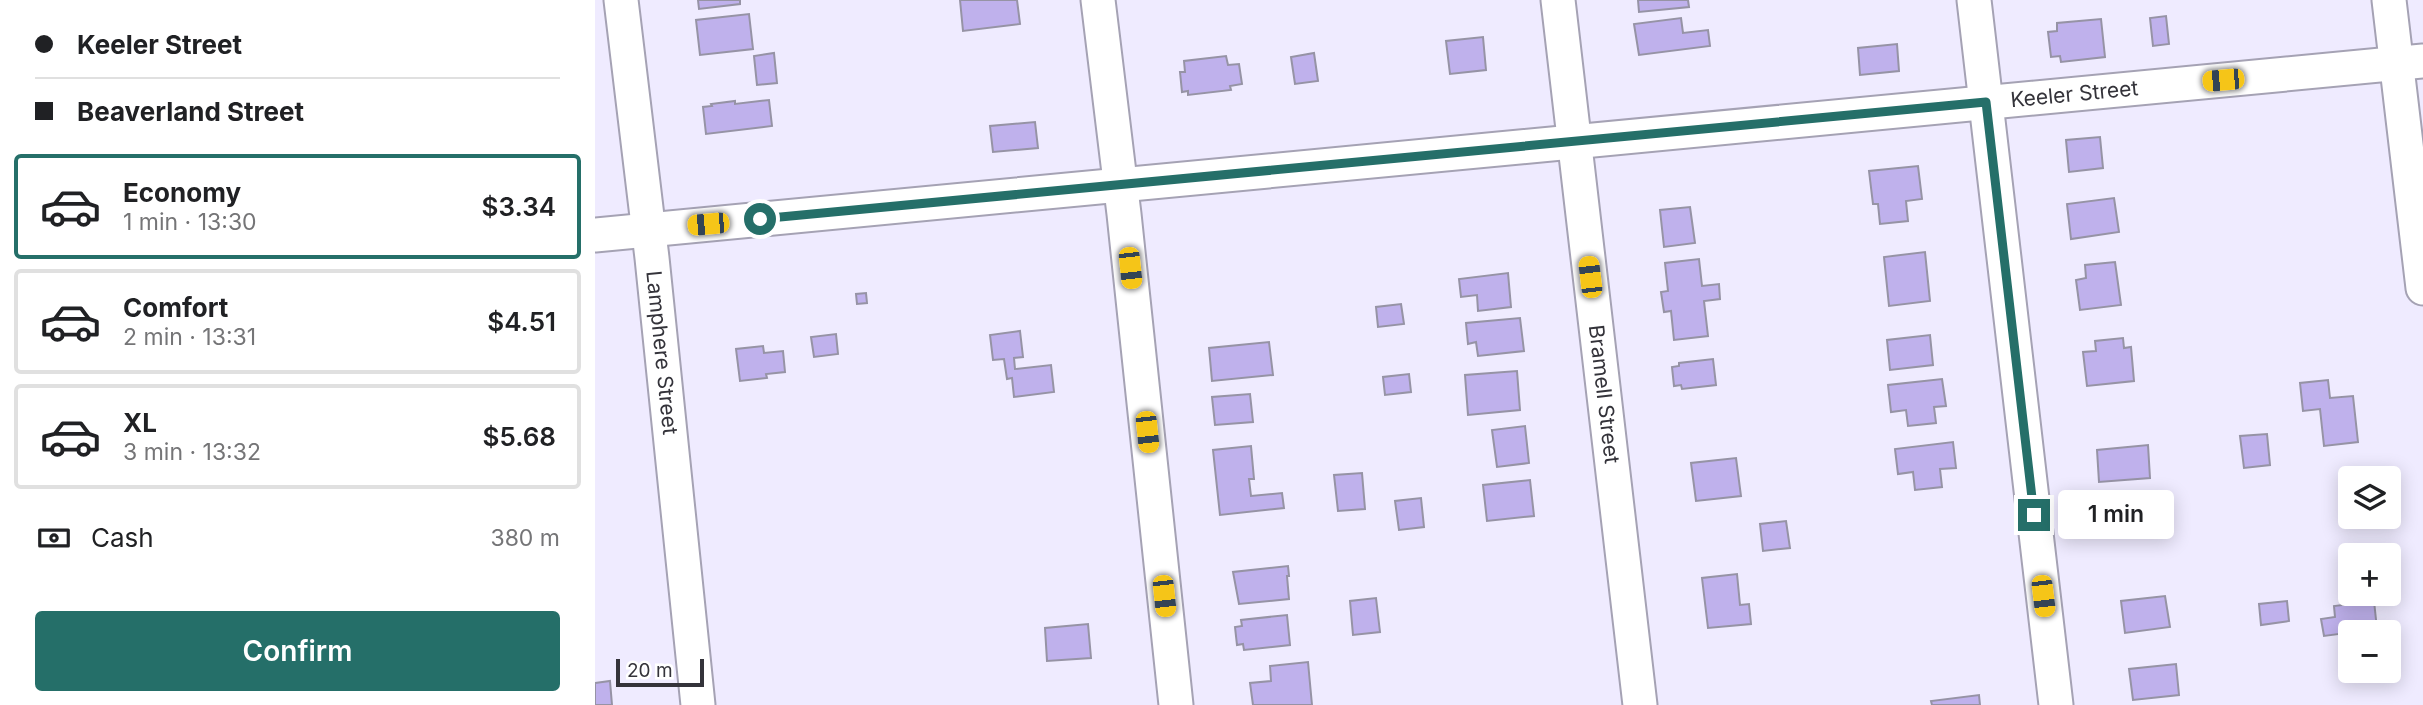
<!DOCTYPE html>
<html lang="en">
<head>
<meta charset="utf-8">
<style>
	body { margin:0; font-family:Inter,sans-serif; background:#f6f6f6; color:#202124; height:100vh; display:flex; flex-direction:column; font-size:26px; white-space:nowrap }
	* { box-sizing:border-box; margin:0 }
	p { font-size:23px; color:#757577 }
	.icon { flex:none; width:38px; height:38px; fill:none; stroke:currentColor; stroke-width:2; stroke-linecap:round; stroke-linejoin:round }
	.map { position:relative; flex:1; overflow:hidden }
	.side { display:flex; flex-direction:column; background:#fff; width:595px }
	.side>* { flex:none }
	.guide { display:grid; align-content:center; height:154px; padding:0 35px; background:#fff }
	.buttons { position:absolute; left:1743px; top:466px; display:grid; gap:14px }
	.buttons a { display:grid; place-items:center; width:63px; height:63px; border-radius:7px; background:#fff; box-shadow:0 4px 18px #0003; font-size:35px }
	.scale { position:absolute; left:21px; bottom:18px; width:88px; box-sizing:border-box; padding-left:7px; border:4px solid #34333a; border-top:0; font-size:19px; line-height:24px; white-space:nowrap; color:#34333a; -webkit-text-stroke:5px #fff; paint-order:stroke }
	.end { position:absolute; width:32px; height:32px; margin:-16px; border:9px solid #256f69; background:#fff; box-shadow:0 0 0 4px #fff }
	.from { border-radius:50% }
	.bubble { position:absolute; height:49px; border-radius:7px; background:#fff; box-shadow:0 4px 18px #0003; font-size:23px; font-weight:600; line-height:49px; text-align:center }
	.car { position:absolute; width:21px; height:42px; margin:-21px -10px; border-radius:9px; box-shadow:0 0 5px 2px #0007; background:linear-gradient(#f5c518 24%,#345 0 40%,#f5c518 0 76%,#345 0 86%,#f5c518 0) }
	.guide b { display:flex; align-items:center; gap:24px; height:66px; font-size:26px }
	.guide b+b { border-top:2px solid #e0e0e0 }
	.guide i { width:18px; height:18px; background:#202124 }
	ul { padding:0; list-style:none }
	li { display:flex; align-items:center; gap:21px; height:105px; margin:0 14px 10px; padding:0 21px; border:4px solid #e0e0e0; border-radius:7px }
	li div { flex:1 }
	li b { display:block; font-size:26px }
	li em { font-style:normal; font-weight:600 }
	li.active { border-color:#256f69 }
	li>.icon { width:63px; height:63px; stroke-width:1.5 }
	.pay { display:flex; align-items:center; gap:18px; height:77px; padding:0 35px; font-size:26px }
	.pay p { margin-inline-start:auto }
	.action { display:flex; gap:14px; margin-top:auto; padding:14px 35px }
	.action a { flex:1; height:80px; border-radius:7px; background:#256f69; color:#fff; font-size:28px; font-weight:600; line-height:80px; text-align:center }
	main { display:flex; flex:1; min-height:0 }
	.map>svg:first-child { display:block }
	.building { fill:#bfb1ec; stroke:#9693a5; stroke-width:2 }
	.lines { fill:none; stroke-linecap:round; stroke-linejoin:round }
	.street-casing { stroke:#a5a2b4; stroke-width:37 }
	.street { stroke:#fff; stroke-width:33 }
	.route { stroke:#256f69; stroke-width:9 }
	.labels { text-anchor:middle; stroke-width:5; stroke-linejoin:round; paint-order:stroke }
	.street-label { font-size:21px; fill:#34333a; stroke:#fff }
</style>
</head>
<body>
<main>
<section class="side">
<div class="guide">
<b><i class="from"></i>Keeler Street</b>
<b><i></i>Beaverland Street</b>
</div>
<ul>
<li class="active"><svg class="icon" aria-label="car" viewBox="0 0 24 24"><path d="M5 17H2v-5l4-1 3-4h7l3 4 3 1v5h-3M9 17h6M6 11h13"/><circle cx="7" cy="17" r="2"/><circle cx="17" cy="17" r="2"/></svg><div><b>Economy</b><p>1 min · 13:30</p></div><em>$3.34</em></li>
<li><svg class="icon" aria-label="car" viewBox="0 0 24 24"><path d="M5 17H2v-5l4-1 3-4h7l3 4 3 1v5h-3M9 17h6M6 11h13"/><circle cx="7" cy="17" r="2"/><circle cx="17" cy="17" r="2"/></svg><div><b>Comfort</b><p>2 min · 13:31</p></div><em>$4.51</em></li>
<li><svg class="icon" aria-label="car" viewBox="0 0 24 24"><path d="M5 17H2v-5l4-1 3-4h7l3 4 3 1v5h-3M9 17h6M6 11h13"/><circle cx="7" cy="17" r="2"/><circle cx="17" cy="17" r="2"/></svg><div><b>XL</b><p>3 min · 13:32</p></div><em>$5.68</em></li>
</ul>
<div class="pay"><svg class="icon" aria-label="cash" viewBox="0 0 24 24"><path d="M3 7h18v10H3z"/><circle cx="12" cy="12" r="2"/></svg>Cash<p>380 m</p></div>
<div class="action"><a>Confirm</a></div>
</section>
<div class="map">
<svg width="1828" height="705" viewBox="0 0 1828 705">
	<rect width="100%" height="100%" fill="#efebff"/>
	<g class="building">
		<path d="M103 0H145V4L104 9Z"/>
		<path d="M365 0H422L425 24 368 31Z"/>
		<path d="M1043 0H1093L1094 7 1044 12Z"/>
		<path d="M154 14 158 49 105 55 101 20Z"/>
		<path d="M1571 16 1574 44 1558 46 1555 18Z"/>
		<path d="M1086 18 1088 33 1113 30 1115 46 1044 55 1039 24Z"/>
		<path d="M1506 19 1510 57 1466 62 1465 56 1456 57 1453 32 1462 31V23Z"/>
		<path d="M888 37 891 70 855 74 851 41Z"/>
		<path d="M1302 44 1304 71 1265 75 1263 48Z"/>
		<path d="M179 53 182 83 162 85 159 56Z"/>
		<path d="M719 53 723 81 700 84 696 57Z"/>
		<path d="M631 56 633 65 644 64 647 84 635 86 636 90 593 95V91L587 92 585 72H590L589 61Z"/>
		<path d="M174 100 177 126 111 134 108 107 117 106 116 104 140 101V104Z"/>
		<path d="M440 122 443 148 398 152 395 126Z"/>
		<path d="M1505 137 1508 168 1474 172 1471 140Z"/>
		<path d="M1323 166 1327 199 1311 201 1313 221 1285 224 1283 204H1278L1274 171Z"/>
		<path d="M1519 198 1524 232 1476 239 1472 204Z"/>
		<path d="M1095 207 1100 243 1069 247 1065 210Z"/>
		<path d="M1330 252 1335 301 1294 306 1289 257Z"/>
		<path d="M1104 259 1107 286 1124 284 1125 299 1109 301 1113 336 1079 340 1076 311 1069 312 1066 292 1073 291 1070 263Z"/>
		<path d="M1520 262 1526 305 1485 310 1481 280 1491 278 1490 265Z"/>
		<path d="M913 273 916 307 883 311 882 295 866 297 864 279Z"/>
		<path d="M271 293 272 303 262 304 261 294Z"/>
		<path d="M806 304 809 324 783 327 781 307Z"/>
		<path d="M925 318 929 351 883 356 881 342 873 344 871 323Z"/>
		<path d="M425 331 428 357 419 358 420 369 456 365 459 392 419 397 417 378 412 379 409 359 398 360 395 335Z"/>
		<path d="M241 334 243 354 219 357 216 337Z"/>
		<path d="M1335 335 1338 365 1295 370 1292 340Z"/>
		<path d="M1528 338 1529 348 1536 347 1539 381 1492 386 1488 352 1501 351 1500 341Z"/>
		<path d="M674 342 678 375 617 381 614 348Z"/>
		<path d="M168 346 169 353 188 351 190 372 171 374 172 378 145 381 141 349Z"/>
		<path d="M1118 359 1121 385 1087 389 1086 385 1079 386 1077 367 1084 366V363Z"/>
		<path d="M922 371 925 410 873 415 870 375Z"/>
		<path d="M814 374 816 392 790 395 788 377Z"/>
		<path d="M1347 379 1351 406 1339 407 1341 423 1313 426 1311 410 1296 412 1293 385Z"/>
		<path d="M1733 380 1735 398 1758 396 1763 442 1729 446 1725 409 1708 411 1705 383Z"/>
		<path d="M655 394 658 422 620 425 617 397Z"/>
		<path d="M930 426 934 463 902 467 897 430Z"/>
		<path d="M1672 434 1675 465 1649 468 1645 436Z"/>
		<path d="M1358 442 1361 468 1345 469 1347 487 1320 490 1318 472 1303 474 1300 449Z"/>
		<path d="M1553 445 1555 478 1504 482 1502 450Z"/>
		<path d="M656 446 659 479H654L656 496 687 493 689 508 625 515 618 450Z"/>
		<path d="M1141 458 1146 496 1101 501 1096 463Z"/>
		<path d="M767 473 770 509 743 511 739 475Z"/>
		<path d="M935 480 939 516 892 521 888 485Z"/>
		<path d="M826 498 829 527 804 530 800 501Z"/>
		<path d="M1191 521 1195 548 1168 551 1165 524Z"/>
		<path d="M693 566 694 576H692L694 599 644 604 638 572Z"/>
		<path d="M1142 574 1145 605 1154 604 1156 624 1113 628 1107 578Z"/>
		<path d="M1570 596 1575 627 1530 633 1526 601Z"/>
		<path d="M781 598 785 632 758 635 755 601Z"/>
		<path d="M1692 601 1694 621 1666 625 1664 604Z"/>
		<path d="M1779 601 1782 629 1729 636 1726 619 1740 617 1739 606Z"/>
		<path d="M692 615 695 645 649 650 648 644 642 645 640 627 647 626 646 620Z"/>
		<path d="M493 624 496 658 452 661 450 628Z"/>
		<path d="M713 662 717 705H658L655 683 676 681 675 666Z"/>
		<path d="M1581 664 1584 695 1538 700 1534 669Z"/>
		<path d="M15 681 17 705H0V683Z"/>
		<path d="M1384 695 1385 705H1337L1336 701Z"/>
	</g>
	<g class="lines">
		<g class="street-casing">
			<g id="street">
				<path id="s1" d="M26 0 57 258 103 705"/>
				<path d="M503 0 529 214 581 705"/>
				<path id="s2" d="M963 0 1045 705"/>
				<path d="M1379 0 1461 705"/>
				<path d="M1794 0 1828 288"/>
				<path id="s3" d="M0 235 1828 61"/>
			</g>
		</g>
		<use href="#street" class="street"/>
	</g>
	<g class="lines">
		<path class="route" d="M165 219 1391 102 1439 515"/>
	</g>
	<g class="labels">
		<g class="street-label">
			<text dy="7" stroke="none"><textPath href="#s3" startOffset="1486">Keeler Street</textPath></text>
			<text dy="7" stroke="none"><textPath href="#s1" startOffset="355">Lamphere Street</textPath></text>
			<text dy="7" stroke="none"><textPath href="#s2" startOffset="397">Bramell Street</textPath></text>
		</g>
	</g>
</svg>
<div class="buttons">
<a><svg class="icon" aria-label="layers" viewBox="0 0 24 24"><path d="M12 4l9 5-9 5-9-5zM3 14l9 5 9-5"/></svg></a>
<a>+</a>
<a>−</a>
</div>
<div class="scale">20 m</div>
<i class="end from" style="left:165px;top:219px"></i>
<i class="end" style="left:1439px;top:515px"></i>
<div class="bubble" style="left:1463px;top:490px;width:116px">1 min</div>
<i class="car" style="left:1628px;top:80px;rotate:265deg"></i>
<i class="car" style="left:113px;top:224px;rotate:265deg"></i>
<i class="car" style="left:535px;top:268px;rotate:174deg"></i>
<i class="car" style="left:995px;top:277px;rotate:353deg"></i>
<i class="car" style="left:552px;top:432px;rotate:174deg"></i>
<i class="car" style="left:569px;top:596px;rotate:174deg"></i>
<i class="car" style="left:1448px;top:596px;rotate:173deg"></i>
</div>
</main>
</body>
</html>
